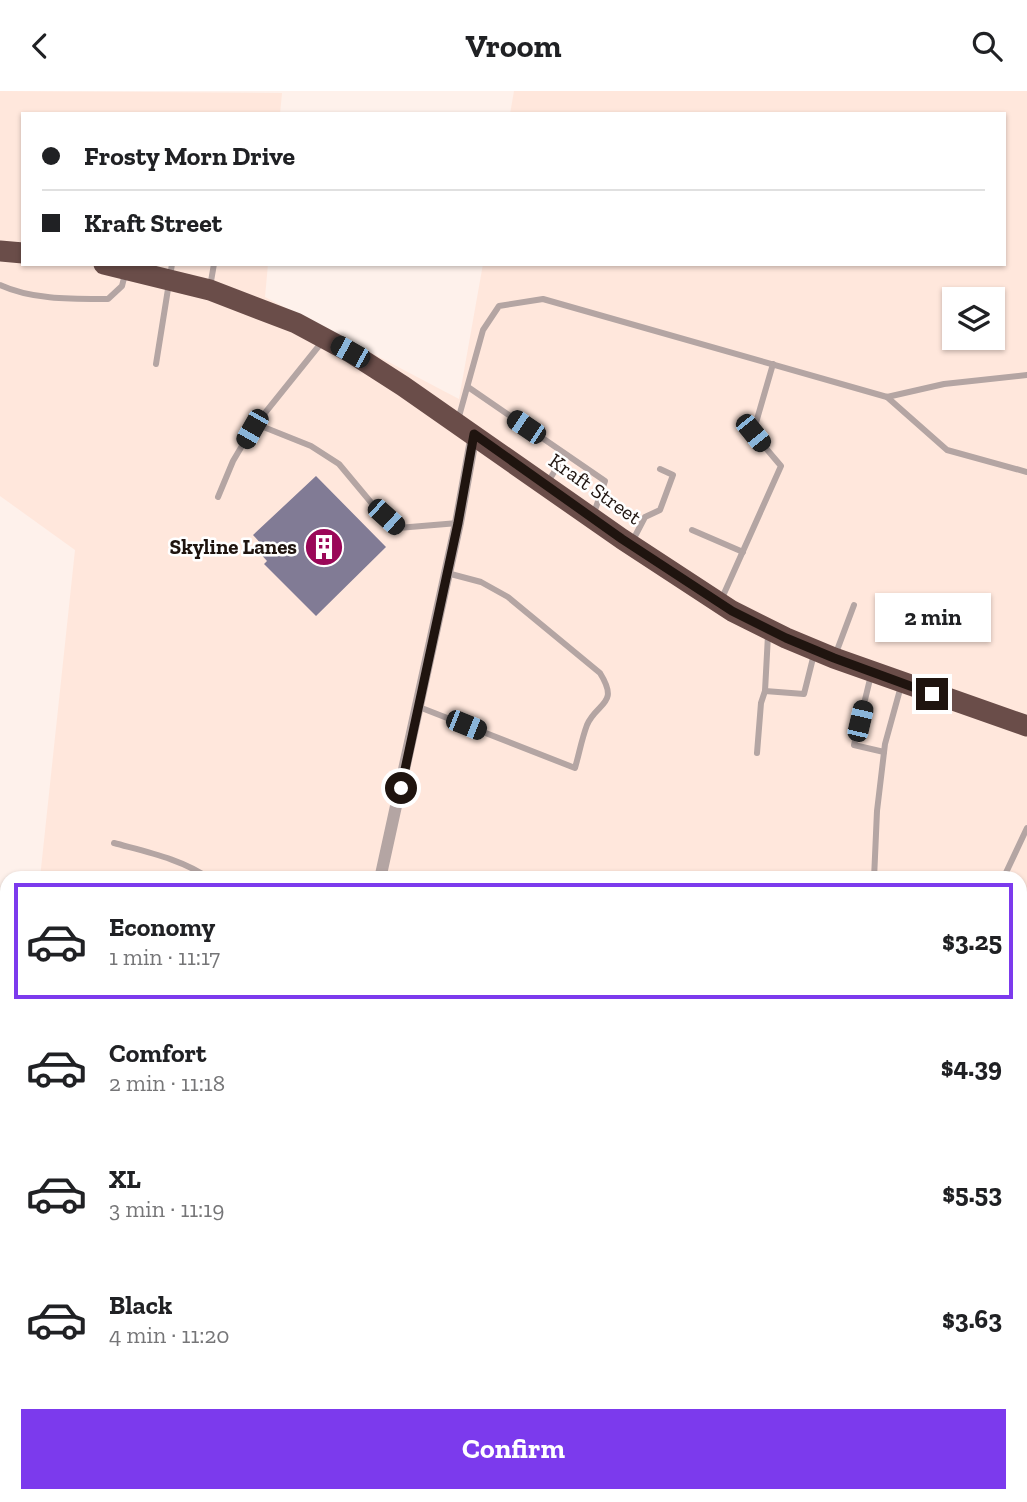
<!DOCTYPE html>
<html lang="en">
<head>
<meta charset="utf-8">
<style>
	body { margin:0; font-family:"Zilla Slab",serif; background:#f2f2f2; color:#202124; height:100vh; display:flex; flex-direction:column; font-size:26px; white-space:nowrap }
	* { box-sizing:border-box; margin:0 }
	p { font-size:23px; color:#757577 }
	.icon { flex:none; width:38px; height:38px; fill:none; stroke:currentColor; stroke-width:2; stroke-linecap:round; stroke-linejoin:round }
	.map { position:relative; flex:1; overflow:hidden }
	.details { position:absolute; left:0px; top:780px; width:1027px; height:632px; display:flex; flex-direction:column; background:#fff; border-radius:21px 21px 0 0; box-shadow:0 2px 5px #0004 }
	.details>* { flex:none }
	.hud { position:absolute; left:21px; top:21px; width:985px; height:154px; border-radius:0px; box-shadow:0 2px 5px #0004; display:grid; align-content:center; height:154px; padding:0 21px; background:#fff }
	.controls { position:absolute; left:942px; top:196px; display:grid; gap:14px }
	.controls a { display:grid; place-items:center; width:63px; height:63px; border-radius:0px; background:#fff; box-shadow:0 2px 5px #0004; font-size:35px }
	.end { position:absolute; width:32px; height:32px; margin:-16px; border:9px solid #1f140f; background:#fff; box-shadow:0 0 0 4px #fff }
	.from { border-radius:50% }
	.bubble { position:absolute; height:49px; border-radius:0px; background:#fff; box-shadow:0 2px 5px #0004; font-size:23px; font-weight:700; line-height:49px; text-align:center }
	.car { position:absolute; width:21px; height:42px; margin:-21px -10px; border-radius:9px; box-shadow:0 0 5px 2px #0007; background:linear-gradient(#222 24%,#8ab4d8 0 40%,#222 0 76%,#8ab4d8 0 86%,#222 0) }
	.hud b { display:flex; align-items:center; gap:24px; height:66px; font-size:26px }
	.hud b+b { border-top:2px solid #e0e0e0 }
	.hud i { width:18px; height:18px; background:#202124 }
	ul { padding:12px 0 0; list-style:none }
	li { display:flex; align-items:center; gap:21px; height:116px; margin:0 14px 10px; padding:0 7px; border:4px solid transparent; border-radius:0px }
	li div { flex:1 }
	li b { display:block; font-size:26px }
	li em { font-style:normal; font-weight:700 }
	li.selected { border-color:#7c3aed }
	li>.icon { width:63px; height:63px; stroke-width:1.5 }
	.primary-button { display:flex; gap:14px; margin-top:auto; padding:14px 21px }
	.primary-button a { flex:1; height:80px; border-radius:0px; background:#7c3aed; color:#fff; font-size:28px; font-weight:700; line-height:80px; text-align:center }
	header { display:flex; justify-content:space-between; align-items:center; height:91px; padding:0 21px; background:#fff; font-size:32px; font-weight:700 }
	.map>svg:first-child { display:block }
	.built { fill:#ffe7dc; fill-rule:evenodd }
	.building { fill:#817b95 }
	.lines { fill:none; stroke-linecap:round; stroke-linejoin:round }
	.lane { stroke:#b4a5a3; stroke-width:6 }
	.street { stroke:#b4a5a3; stroke-width:12 }
	.primary { stroke:#7e6460; stroke-width:19 }
	.highway { stroke:#6a4d49; stroke-width:21 }
	.route { stroke:#1f140f; stroke-width:9 }
	.labels { text-anchor:middle; stroke-width:5; stroke-linejoin:round; paint-order:stroke }
	.street-label { font-size:21px; fill:#1f140f; stroke:#fff }
	.poi-label { font-size:21px; font-weight:bold; fill:#1f140f; stroke:#fff; text-anchor:end }
</style>
</head>
<body>
<header><svg class="icon" aria-label="back" viewBox="0 0 24 24"><path d="M15 5l-7 7 7 7"/></svg>Vroom<svg class="icon" aria-label="search" viewBox="0 0 24 24"><circle cx="10" cy="10" r="6"/><path d="M15 15l6 6"/></svg></header>
<div class="map">
<svg width="1027" height="1411" viewBox="0 0 1027 1411">
	<rect width="100%" height="100%" fill="#fef1eb"/>
	<g class="built">
		<path d="M0 0 282 2 280 23H23V173H268L265 206 459 308 483 173H1004V23H510L514 0H1027V1042L1020 1038V788L40 787 75 459 0 405ZM954 208H992V247H954Z"/>
		<path d="M1027 1270V1411H826L837 1405H1020V1276Z"/>
	</g>
	<path class="building" d="M316 385 386 456 316 525 264 473 267 470 258 460 263 455 253 444Z"/>
	<g class="lines">
		<g class="lane">
			<path d="M0 194C32 209 73 208 108 208L122 195 125 183"/>
			<path d="M210 196 214 173"/>
			<path d="M156 273 172 173"/>
			<path d="M468 296 605 390 594 422"/>
			<path d="M887 306 947 359 1027 381"/>
			<path d="M458 329 483 239 499 215 543 208 887 306 944 293 1027 284"/>
			<path d="M256 333 311 355 339 373 374 415 398 437 458 432"/>
			<path d="M548 391 565 363"/>
			<path d="M218 406 233 370 252 338 322 251"/>
			<path d="M692 439 743 461"/>
			<path d="M633 449 645 426 660 419 673 384 660 378"/>
			<path d="M722 507 781 375 753 342 773 273"/>
			<path d="M768 544 765 600 804 603 814 563"/>
			<path d="M836 562 854 514"/>
			<path d="M871 584 854 654 884 661"/>
			<path d="M419 616 575 677C579 663 582 647 587 634 597 611 620 614 600 582L508 506 481 491 447 482"/>
			<path d="M757 662 761 612 765 600"/>
			<path d="M114 752C147 761 182 768 210 788"/>
			<path d="M874 788 877 720 885 653 901 595"/>
			<path d="M1003 788 1027 737"/>
			<path d="M1020 843 1027 846"/>
			<path d="M191 1405 194 1411"/>
			<path d="M749 1405 753 1411"/>
		</g>
		<g class="street">
			<path d="M380 788 458 432 474 343"/>
			<path d="M0 946 7 947"/>
			<path d="M1020 987 1027 990"/>
			<path d="M0 1136H7"/>
			<path d="M0 1318 7 1319"/>
			<path d="M110 1405 113 1411"/>
			<path d="M831 1405 836 1411"/>
		</g>
		<g class="primary">
			<path d="M1020 1246 1027 1240"/>
			<path d="M781 1411 790 1405"/>
		</g>
		<g class="highway">
			<path d="M0 160 23 162"/>
			<path d="M104 173 210 199 296 232 350 261 403 295 622 448 732 520 786 547 834 567 1027 635"/>
		</g>
	</g>
	<g class="lines">
		<path class="route" d="M401 697 458 432 474 343 622 448 732 520 786 547 834 567 932 603"/>
	</g>
	<defs>
		<g id="building-disc" transform="scale(2.0125)"><circle r="9.5" fill="#9a0758" stroke="#fff"/><path d="M-4-6H4V6H1V3H-1V6H-4ZM-2.5-4.3h1.7v1.8h-1.7ZM.8-4.3h1.7v1.8H.8ZM-2.5-1h1.7V.8h-1.7ZM.8-1h1.7V.8H.8Z" fill="#fff"/></g>
	</defs>
	<g fill-rule="evenodd">
		<use href="#building-disc" x="324" y="456"/>
	</g>
	<g class="labels">
		<g class="street-label">
			<text transform="translate(595 398) rotate(35)" y="7">Kraft Street</text>
		</g>
		<g class="poi-label">
			<text x="297" y="463">Skyline Lanes</text>
		</g>
	</g>
</svg>
<div class="controls">
<a><svg class="icon" aria-label="layers" viewBox="0 0 24 24"><path d="M12 4l9 5-9 5-9-5zM3 14l9 5 9-5"/></svg></a>
</div>
<i class="end from" style="left:401px;top:697px"></i>
<i class="end" style="left:932px;top:603px"></i>
<div class="bubble" style="left:875px;top:502px;width:116px">2 min</div>
<i class="car" style="left:350px;top:261px;rotate:299deg"></i>
<i class="car" style="left:526px;top:336px;rotate:304deg"></i>
<i class="car" style="left:252px;top:338px;rotate:210deg"></i>
<i class="car" style="left:753px;top:342px;rotate:141deg"></i>
<i class="car" style="left:386px;top:426px;rotate:132deg"></i>
<i class="car" style="left:860px;top:630px;rotate:13deg"></i>
<i class="car" style="left:466px;top:634px;rotate:112deg"></i>
<div class="hud">
<b><i class="from"></i>Frosty Morn Drive</b>
<b><i></i>Kraft Street</b>
</div>
<section class="details">
<ul>
<li class="selected"><svg class="icon" aria-label="car" viewBox="0 0 24 24"><path d="M5 17H2v-5l4-1 3-4h7l3 4 3 1v5h-3M9 17h6M6 11h13"/><circle cx="7" cy="17" r="2"/><circle cx="17" cy="17" r="2"/></svg><div><b>Economy</b><p>1 min · 11:17</p></div><em>$3.25</em></li>
<li><svg class="icon" aria-label="car" viewBox="0 0 24 24"><path d="M5 17H2v-5l4-1 3-4h7l3 4 3 1v5h-3M9 17h6M6 11h13"/><circle cx="7" cy="17" r="2"/><circle cx="17" cy="17" r="2"/></svg><div><b>Comfort</b><p>2 min · 11:18</p></div><em>$4.39</em></li>
<li><svg class="icon" aria-label="car" viewBox="0 0 24 24"><path d="M5 17H2v-5l4-1 3-4h7l3 4 3 1v5h-3M9 17h6M6 11h13"/><circle cx="7" cy="17" r="2"/><circle cx="17" cy="17" r="2"/></svg><div><b>XL</b><p>3 min · 11:19</p></div><em>$5.53</em></li>
<li><svg class="icon" aria-label="car" viewBox="0 0 24 24"><path d="M5 17H2v-5l4-1 3-4h7l3 4 3 1v5h-3M9 17h6M6 11h13"/><circle cx="7" cy="17" r="2"/><circle cx="17" cy="17" r="2"/></svg><div><b>Black</b><p>4 min · 11:20</p></div><em>$3.63</em></li>
</ul>
<div class="primary-button"><a>Confirm</a></div>
</section>
</div>
</body>
</html>
